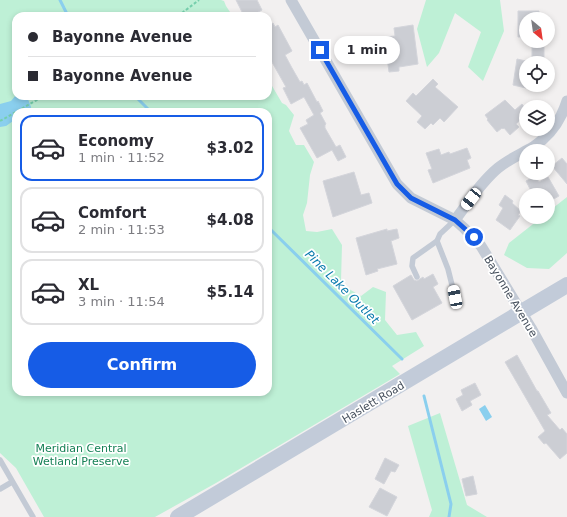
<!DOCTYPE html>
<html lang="en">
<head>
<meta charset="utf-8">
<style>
	body { margin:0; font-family:"DejaVu Sans",sans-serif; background:#f2f2f3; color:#2b2b33; height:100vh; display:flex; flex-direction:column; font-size:15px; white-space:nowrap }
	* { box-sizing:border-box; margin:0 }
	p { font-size:13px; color:#7c7c81 }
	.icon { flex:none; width:22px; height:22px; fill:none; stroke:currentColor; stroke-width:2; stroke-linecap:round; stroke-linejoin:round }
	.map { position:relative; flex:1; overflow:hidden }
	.details { position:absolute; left:12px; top:108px; width:260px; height:288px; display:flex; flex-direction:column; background:#fff; border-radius:12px; box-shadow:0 2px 6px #0003 }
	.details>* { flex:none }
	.guide { position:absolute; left:12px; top:12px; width:260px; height:88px; border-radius:12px; box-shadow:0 2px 6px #0003; display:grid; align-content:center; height:88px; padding:0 16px; background:#fff }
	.needle { width:26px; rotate:151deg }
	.buttons { position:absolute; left:519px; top:12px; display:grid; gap:8px }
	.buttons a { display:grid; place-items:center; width:36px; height:36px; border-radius:50%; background:#fff; box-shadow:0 2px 6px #0003; font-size:20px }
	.end { position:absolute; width:18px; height:18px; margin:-9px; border:5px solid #165ce6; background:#fff; box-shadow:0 0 0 2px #fff }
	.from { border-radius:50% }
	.bubble { position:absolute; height:28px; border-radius:14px; background:#fff; box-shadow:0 2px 6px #0003; font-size:13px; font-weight:600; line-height:28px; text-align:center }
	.car { position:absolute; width:12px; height:24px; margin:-12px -6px; border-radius:5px; box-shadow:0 0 3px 1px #0007; background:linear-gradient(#fff 24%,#345 0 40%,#fff 0 76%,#345 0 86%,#fff 0) }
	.guide b { display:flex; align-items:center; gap:14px; height:38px; font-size:15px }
	.guide b+b { border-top:1px solid #e1e1e2 }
	.guide i { width:10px; height:10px; background:#2b2b33 }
	ul { padding:7px 0 0; list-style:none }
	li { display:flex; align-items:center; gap:12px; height:66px; margin:0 8px 6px; padding:0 8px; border:2px solid #e1e1e2; border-radius:12px }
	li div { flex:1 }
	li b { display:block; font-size:15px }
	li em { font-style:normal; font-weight:600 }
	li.on { border-color:#165ce6 }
	li>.icon { width:36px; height:36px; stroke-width:1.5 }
	.cta { display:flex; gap:8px; margin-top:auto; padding:8px 16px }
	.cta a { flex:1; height:46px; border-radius:24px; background:#165ce6; color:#fff; font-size:16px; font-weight:600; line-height:46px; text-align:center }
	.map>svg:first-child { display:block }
	.green { fill:#bef0d6; fill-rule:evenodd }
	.water { fill:#8acfee }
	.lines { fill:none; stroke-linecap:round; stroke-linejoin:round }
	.stream { stroke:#8acfee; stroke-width:3 }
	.building { fill:#ccced4; stroke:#d4d5db }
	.path { stroke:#75cfac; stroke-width:2; stroke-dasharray:3 2; stroke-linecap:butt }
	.service { stroke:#c3cad5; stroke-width:5.5 }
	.minor { stroke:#c3cad5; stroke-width:11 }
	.secondary { stroke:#c2cbd9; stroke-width:16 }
	.route { stroke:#165ce6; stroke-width:5 }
	.labels { text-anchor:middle; stroke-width:3.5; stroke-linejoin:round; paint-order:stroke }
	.street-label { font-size:11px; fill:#47515e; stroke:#fff }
	.park-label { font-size:11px; fill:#168156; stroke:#fff }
	.water-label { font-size:12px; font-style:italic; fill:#0a7bae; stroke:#fff }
</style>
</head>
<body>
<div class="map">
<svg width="567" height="517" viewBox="0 0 567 517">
	<rect width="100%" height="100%" fill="#f2f0f0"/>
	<g class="green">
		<path d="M0 0H221L224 1 226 6 230 12 228 16H16V96H268V79L282 103 286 105 294 115 289 131 296 145H304L314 162 310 175 307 203 303 215 306 231 317 232 332 229 342 245 341 281 349 289 361 296 373 287 386 292 385 320 397 335 416 332 424 346 392 366 400 374 216 483 155 517H44L16 468 0 453ZM16 112H268V392H16Z"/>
		<path d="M426 0H500L504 31 483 81 468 67 481 32 455 13 439 53 427 67 417 29Z"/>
		<path d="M567 197V253L549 269 527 268 504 255 509 243 542 217H548V212Z"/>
		<path d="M440 413 467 505 487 517H429L432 510 408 426Z"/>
	</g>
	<g class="water">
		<path d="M16 95V96H22L28 99 31 107 30 112H16V119L6 126 0 127V104L11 101Z"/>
		<path d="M485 405 492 417 486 421 479 409Z"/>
	</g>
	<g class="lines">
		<g class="stream">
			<path d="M60 0 68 16"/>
			<path d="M135 96 151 112"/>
			<path d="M268 227 402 359"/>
			<path d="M424 396 451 504 449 517"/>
		</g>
	</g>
	<g class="building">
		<path d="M236 0H257L262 10 251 16H244Z"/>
		<path d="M518 11H539V19H526V37H518Z"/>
		<path d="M273 23 275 27 278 25 292 51 285 55 292 68 300 82 302 81 304 85 307 83 317 102 318 101 323 111 320 113 326 124 325 125V128L336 147 340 145 346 157 338 161 332 150 317 158 300 128 308 124 306 120 314 115 304 97 291 104 283 88 286 87 268 55V26Z"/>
		<path d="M413 25 418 64 399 67V71L389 72 386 50 377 51 376 41 386 39 385 37 395 36 394 28Z"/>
		<rect x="532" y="41" width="12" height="22"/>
		<path d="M517 59 526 61V88L513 85Z"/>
		<path d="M433 79 438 84 435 87 458 107 444 122 440 118 433 125 431 123 425 129 417 122 422 116 406 101 413 93 416 96Z"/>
		<path d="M505 100 515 110 522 104 526 109V115L516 124 519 127 510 135 504 128 503 129 502 128 497 132 487 120 488 119 485 115Z"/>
		<path d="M467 148 471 158 467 160 470 168 433 183 428 170 432 169 426 153 439 149 441 155 449 152 450 154Z"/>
		<path d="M562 158 567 164V184L552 166Z"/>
		<path d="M354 172 361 195 369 193 372 203 333 217 323 181Z"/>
		<path d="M535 176 539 182 548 177 559 196 552 200 551 199 548 200V195H535L533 190 531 191 526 181Z"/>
		<path d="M505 195 513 201 512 203 521 211 518 215 520 216 510 230 496 220 503 208 499 205Z"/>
		<path d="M387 229V231L397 229 399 238 391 241 397 264 377 269 378 271 366 275 356 238Z"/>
		<path d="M433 274 438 284 433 287 442 303 412 320 393 286 411 275 414 280 417 281 423 277 424 279Z"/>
		<path d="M517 355 537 391H538L551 413 547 415 560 430 562 428 567 434V453L560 459 546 443 544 444 538 437 545 431 505 362Z"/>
		<path d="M475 383 481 395 470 401 472 405 462 411 456 399 463 395 461 390Z"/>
		<path d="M385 458 399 465 395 472 391 471 384 484 375 479Z"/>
		<path d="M473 476 477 494 466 496 462 479Z"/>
		<path d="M380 488 397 497 387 516 369 507Z"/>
	</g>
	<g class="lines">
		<g class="path">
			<path d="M178 16 199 0"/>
			<path d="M0 121 44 96"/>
		</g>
		<g class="service">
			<path d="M455 220 440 234 437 241 448 269 455 297"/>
			<path d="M417 277 412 266 413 258 437 241"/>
			<path d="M0 460 33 517"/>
			<path d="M0 489 12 482"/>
		</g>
		<g class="minor">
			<path d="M291 0 397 184 411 198 455 220 464 228 481 246 531 328 567 393"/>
			<path d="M455 220C468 203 481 182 498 168 509 159 521 154 533 147 550 136 561 120 567 101"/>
		</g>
		<path class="secondary" d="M178 517 567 285"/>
	</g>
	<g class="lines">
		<path class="route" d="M320 50 397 184 411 198 455 220 474 237"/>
	</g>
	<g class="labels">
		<g class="street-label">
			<text transform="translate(511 296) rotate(59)" y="4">Bayonne Avenue</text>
			<text transform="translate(373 402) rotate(-31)" y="4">Haslett Road</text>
		</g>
		<g class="park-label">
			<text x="81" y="452">Meridian Central<tspan x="81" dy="13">Wetland Preserve</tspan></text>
		</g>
		<g class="water-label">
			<text transform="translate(342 287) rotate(45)" y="4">Pine Lake Outlet</text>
		</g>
	</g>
</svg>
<div class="buttons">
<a><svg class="needle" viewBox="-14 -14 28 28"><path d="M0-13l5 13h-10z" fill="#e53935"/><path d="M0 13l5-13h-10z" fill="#7c7c81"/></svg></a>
<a><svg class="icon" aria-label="locate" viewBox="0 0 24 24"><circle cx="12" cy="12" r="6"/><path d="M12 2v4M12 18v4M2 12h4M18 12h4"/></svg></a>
<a><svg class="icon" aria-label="layers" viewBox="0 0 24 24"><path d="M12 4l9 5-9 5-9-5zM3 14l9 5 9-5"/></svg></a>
<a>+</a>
<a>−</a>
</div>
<i class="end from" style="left:474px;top:237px"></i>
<i class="end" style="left:320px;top:50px"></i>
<div class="bubble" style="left:334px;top:36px;width:66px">1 min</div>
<i class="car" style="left:471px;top:199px;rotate:218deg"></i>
<i class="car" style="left:455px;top:297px;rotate:349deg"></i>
<div class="guide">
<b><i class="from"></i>Bayonne Avenue</b>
<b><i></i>Bayonne Avenue</b>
</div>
<section class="details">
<ul>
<li class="on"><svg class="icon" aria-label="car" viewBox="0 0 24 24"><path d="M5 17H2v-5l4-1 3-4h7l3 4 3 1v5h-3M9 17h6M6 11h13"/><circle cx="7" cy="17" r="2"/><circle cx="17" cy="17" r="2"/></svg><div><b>Economy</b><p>1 min · 11:52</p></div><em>$3.02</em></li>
<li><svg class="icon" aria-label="car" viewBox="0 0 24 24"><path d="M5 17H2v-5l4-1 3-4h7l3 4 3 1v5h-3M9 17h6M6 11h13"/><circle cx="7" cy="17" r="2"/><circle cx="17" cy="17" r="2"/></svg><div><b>Comfort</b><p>2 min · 11:53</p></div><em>$4.08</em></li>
<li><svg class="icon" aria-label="car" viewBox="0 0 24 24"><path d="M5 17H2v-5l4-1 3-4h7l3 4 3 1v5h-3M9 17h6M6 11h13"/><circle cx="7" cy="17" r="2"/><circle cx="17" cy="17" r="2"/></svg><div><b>XL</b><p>3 min · 11:54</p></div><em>$5.14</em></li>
</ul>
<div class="cta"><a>Confirm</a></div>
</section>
</div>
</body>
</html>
